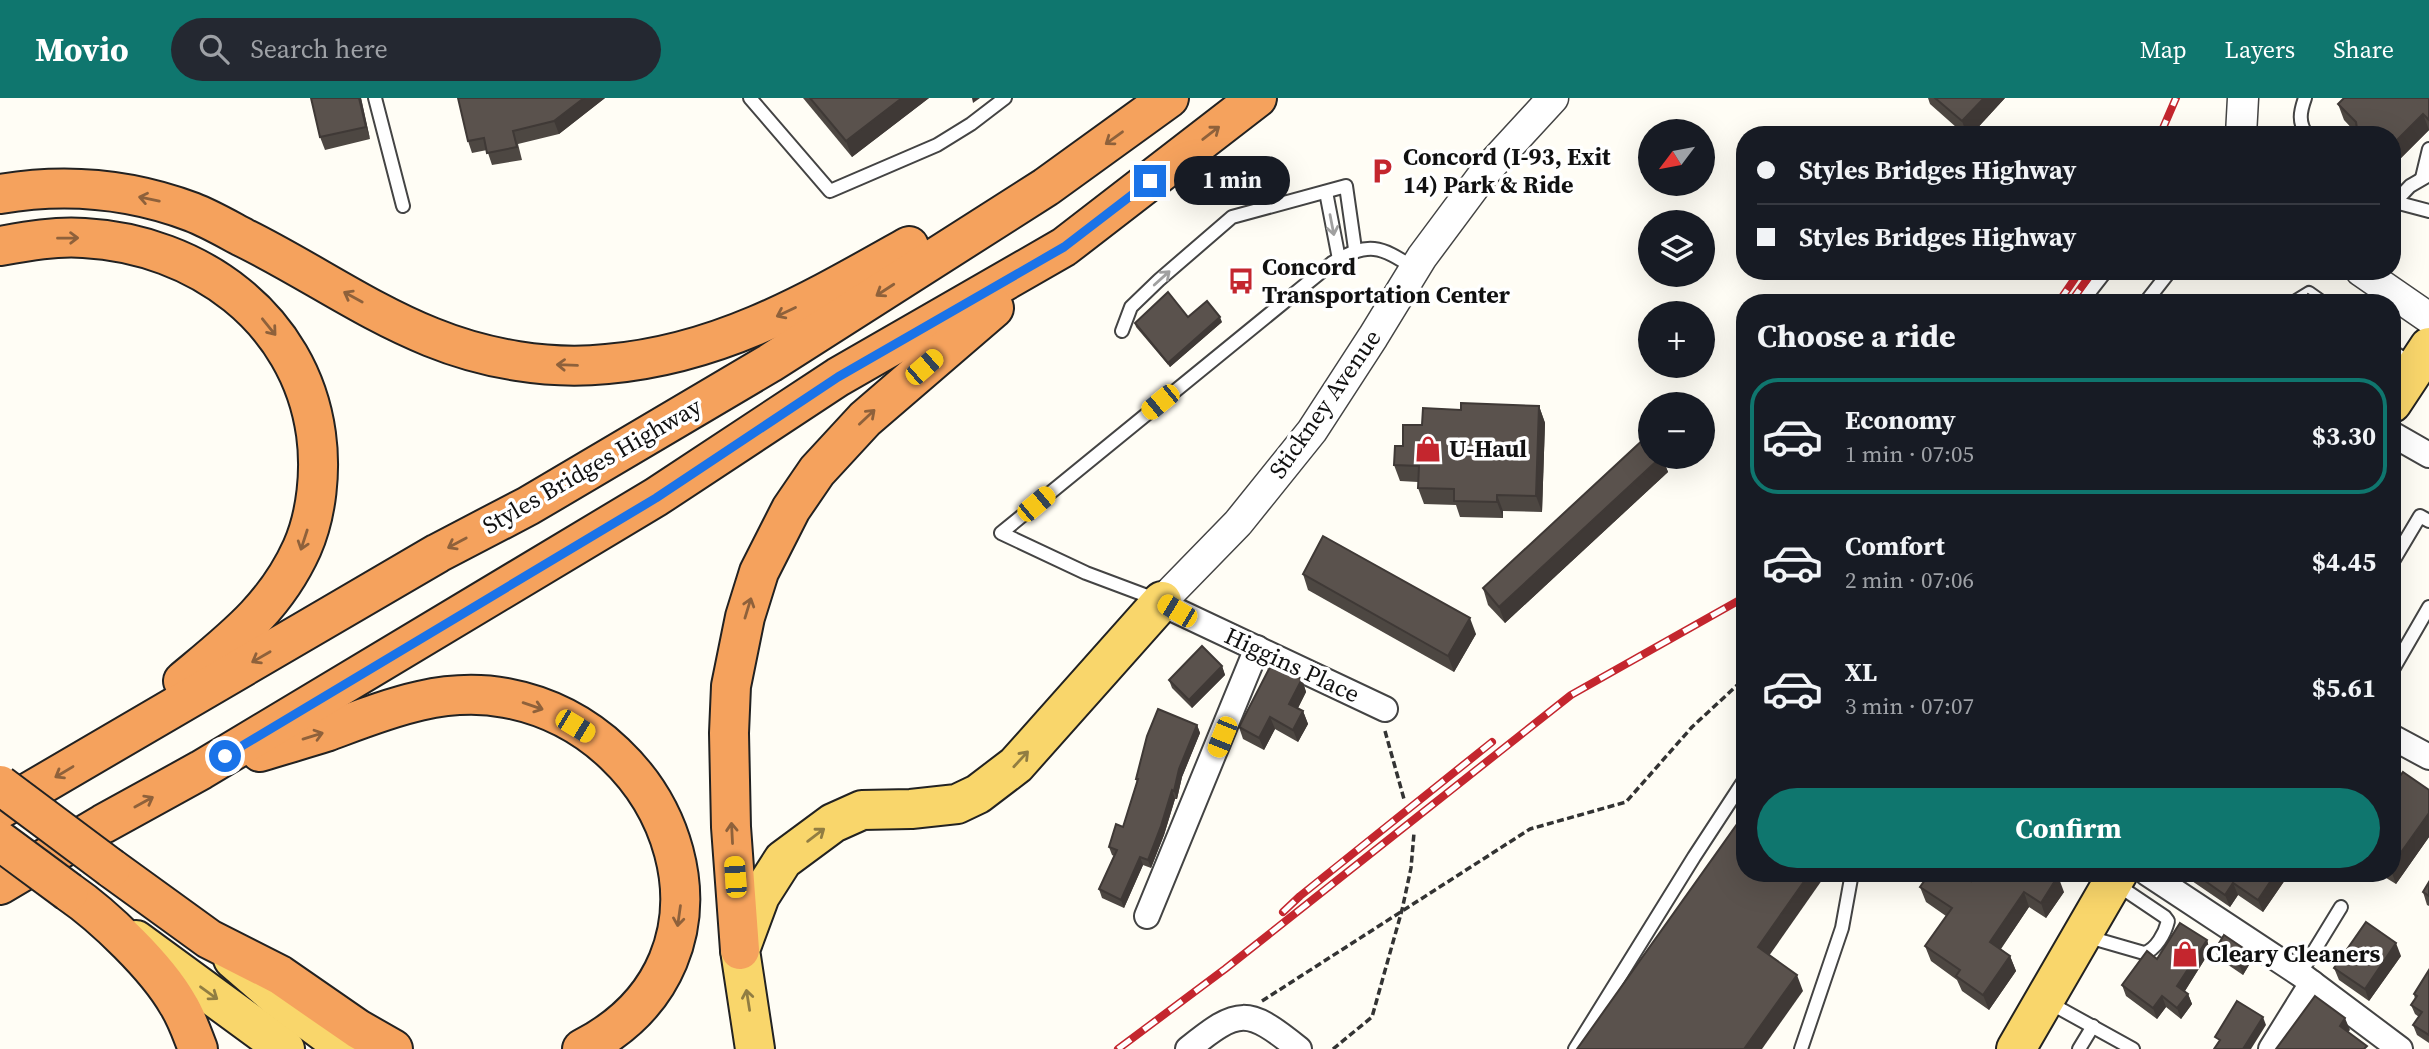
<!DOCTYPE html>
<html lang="en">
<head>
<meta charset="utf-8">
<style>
	body { margin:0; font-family:"Source Serif 4",serif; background:#242831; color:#f1f3f6; height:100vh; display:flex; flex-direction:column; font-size:26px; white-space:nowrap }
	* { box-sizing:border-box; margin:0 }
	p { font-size:23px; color:#9ea1a6 }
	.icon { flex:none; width:38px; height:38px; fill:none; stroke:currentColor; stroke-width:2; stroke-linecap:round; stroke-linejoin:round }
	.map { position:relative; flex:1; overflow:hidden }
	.sheet { position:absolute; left:1736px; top:196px; width:665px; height:588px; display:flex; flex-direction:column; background:#171b24; border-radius:28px; box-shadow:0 7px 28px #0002 }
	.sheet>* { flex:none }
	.banner { position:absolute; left:1736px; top:28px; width:665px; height:154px; border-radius:28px; box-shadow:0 7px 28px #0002; display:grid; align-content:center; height:154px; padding:0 21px; background:#171b24 }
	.needle { width:46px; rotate:238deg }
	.tools { position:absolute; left:1638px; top:21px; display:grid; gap:14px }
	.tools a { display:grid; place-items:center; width:77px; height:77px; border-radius:50%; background:#171b24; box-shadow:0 7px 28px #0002; font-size:35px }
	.end { position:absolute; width:32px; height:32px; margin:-16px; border:9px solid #1a73e8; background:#fff; box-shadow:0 0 0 4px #fff }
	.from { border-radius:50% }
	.bubble { position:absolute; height:49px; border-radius:24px; background:#171b24; box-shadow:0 7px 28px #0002; font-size:23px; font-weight:700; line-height:49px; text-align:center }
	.car { position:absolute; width:21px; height:42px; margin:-21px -10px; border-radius:9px; box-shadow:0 0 5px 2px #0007; background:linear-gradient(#f5c518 24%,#345 0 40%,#f5c518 0 76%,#345 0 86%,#f5c518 0) }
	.banner b { display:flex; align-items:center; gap:24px; height:66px; font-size:26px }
	.banner b+b { border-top:2px solid #363941 }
	.banner i { width:18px; height:18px; background:#f1f3f6 }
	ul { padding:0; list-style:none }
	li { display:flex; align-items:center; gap:21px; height:116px; margin:0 14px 10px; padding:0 7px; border:4px solid transparent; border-radius:28px }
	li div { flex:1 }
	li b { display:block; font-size:26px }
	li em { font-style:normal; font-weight:700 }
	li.active { border-color:#0f766e }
	li>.icon { width:63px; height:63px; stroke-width:1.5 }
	h2 { padding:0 21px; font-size:32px; line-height:84px }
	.cta { display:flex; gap:14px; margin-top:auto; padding:14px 21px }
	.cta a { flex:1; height:80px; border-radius:42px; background:#0f766e; color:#fff; font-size:28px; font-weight:700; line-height:80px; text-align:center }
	header { display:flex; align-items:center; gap:42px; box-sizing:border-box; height:98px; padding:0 35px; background:#0f766e; color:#fff }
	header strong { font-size:33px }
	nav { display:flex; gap:38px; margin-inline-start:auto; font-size:24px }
	.search { width:490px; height:63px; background:#242831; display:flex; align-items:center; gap:18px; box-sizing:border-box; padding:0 24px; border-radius:38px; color:#9ea1a6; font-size:26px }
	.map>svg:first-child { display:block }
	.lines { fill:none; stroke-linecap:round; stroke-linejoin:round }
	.service-casing { stroke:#444; stroke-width:16 }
	.minor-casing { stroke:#444; stroke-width:28 }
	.tertiary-casing { stroke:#444; stroke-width:33 }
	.primary-casing { stroke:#222; stroke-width:42 }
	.motorway-casing { stroke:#222; stroke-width:42 }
	.path { stroke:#333; stroke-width:3.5; stroke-dasharray:7 3.5; stroke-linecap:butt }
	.service { stroke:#fff; stroke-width:12 }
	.minor { stroke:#fff; stroke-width:24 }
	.tertiary { stroke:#fff; stroke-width:30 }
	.primary { stroke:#f9d66b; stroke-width:38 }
	.motorway { stroke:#f5a25d; stroke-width:38 }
	.rail-casing { stroke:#c4262e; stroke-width:8 }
	.rail { stroke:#fff; stroke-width:5; stroke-dasharray:16; stroke-linecap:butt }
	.motorway-bridge-casing { stroke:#222; stroke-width:42; stroke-linecap:butt }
	.motorway-bridge { stroke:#f5a25d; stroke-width:38 }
	.wall { fill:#4d4742 }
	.shaded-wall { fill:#3f3936 }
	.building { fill:#5a524d; stroke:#3f3936; stroke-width:2 }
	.oneway { stroke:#8e613b }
	.oneway2 { stroke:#a0a0a0 }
	.oneway3 { stroke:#917d42 }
	.route { stroke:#1a73e8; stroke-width:9 }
	.labels { text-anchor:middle; stroke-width:7; stroke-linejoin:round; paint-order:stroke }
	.poi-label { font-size:24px; font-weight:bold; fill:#111; stroke:#fff; text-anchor:start }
	.street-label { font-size:24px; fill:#111; stroke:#fff }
</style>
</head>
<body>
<header>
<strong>Movio</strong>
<div class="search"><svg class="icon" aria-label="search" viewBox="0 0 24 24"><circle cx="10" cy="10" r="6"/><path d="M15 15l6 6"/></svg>Search here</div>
<nav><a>Map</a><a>Layers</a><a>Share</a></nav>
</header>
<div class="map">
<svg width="2429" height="951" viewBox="0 0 2429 951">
	<rect width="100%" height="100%" fill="#fffdf5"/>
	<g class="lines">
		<g class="service-casing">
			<g id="service">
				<path d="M375 0 403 108"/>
				<path d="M750 0 830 93 937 47 971 26 1005 0"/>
				<path d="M2305 0C2300 14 2298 24 2307 37"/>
				<path d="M2422 80 2429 51"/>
				<path d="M1326 94 1339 161"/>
				<path d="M2392 102 2395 104 2410 88 2429 77"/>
				<path d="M2395 104 2429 113"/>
				<path d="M2296 203 2309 195 2323 205"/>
				<path d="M2081 205 2106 173"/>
				<path d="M2145 205 2170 173"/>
				<path d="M1122 233 1131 209 1159 182 1232 119 1346 88 1355 151"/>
				<path d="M2392 253 2412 266"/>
				<path d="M2392 465 2420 418 2429 423"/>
				<path d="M1158 502 1086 475 1001 435 1332 165C1369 143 1380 148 1414 170"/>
				<path d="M2392 573 2429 509"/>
				<path d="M2085 838 2144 855C2156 852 2165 835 2168 823L2165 819 2116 786"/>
				<path d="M2300 876 2341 809"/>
				<path d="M2048 904 2133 951"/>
				<path d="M1575 951 1694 759 1745 681"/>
				<path d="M1801 951 1842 830 1852 775"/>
				<path d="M2079 951 2093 928"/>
			</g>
		</g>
		<g class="minor-casing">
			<g id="minor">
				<path d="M2392 336 2429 357"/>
				<path d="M1162 503 1177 513 1385 611"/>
				<path d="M2392 639 2429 659"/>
				<path d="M2147 775 2300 876 2400 951"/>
				<path d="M1147 818 1257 550"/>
				<path d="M1188 951C1239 910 1247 909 1299 951"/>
				<path d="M2271 951 2312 885"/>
			</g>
		</g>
		<g class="tertiary-casing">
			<g id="tertiary">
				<path d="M2241 37 2243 0"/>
				<path d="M2361 173 2429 220"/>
				<path d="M1162 503 1238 425 1312 333 1373 239 1422 159 1486 73 1553 0"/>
			</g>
		</g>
		<g class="primary-casing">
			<g id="primary">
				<path d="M2392 305 2429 249"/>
				<path d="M136 842 285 951"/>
				<path d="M233 861 277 899 347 951"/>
				<path d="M755 951 740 852 760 798 783 762 833 725 862 712 911 711 957 706 978 696 1016 667 1162 503"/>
				<path d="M2016 951 2118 775"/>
			</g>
		</g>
		<g class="motorway-casing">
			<g id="motorway">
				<path d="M0 96C65 85 131 91 192 114 210 121 227 131 244 140 307 171 366 213 431 239 485 261 548 272 607 266 722 256 811 203 909 148"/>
				<path d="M0 148C28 143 56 138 84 140 197 146 300 220 316 336 321 372 317 416 302 450 275 510 232 542 183 583"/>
				<path d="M260 654C282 647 304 641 326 634 385 612 441 588 506 600 677 632 757 861 582 951"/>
				<path d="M0 711 438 455 528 408 770 265 1046 89 1169 0"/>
				<path d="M111 770 209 841 280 877 358 931 393 951"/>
				<path d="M0 787 103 726 201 672 656 399 838 279 1064 149 1257 0"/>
				<path d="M69 794C104 818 157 869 178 906 187 920 192 936 198 951"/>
				<path d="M740 852 731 729 729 635 731 588 745 519 759 474 791 411 817 373 865 321 994 210"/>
			</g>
		</g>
		<g class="path">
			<path d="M1385 633 1404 701"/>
			<path d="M1262 903 1530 731 1626 704 1692 629 1745 580"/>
			<path d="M1333 951 1372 919 1402 812 1411 770 1414 735"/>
		</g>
		<use href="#service" class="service"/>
		<use href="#minor" class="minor"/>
		<use href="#tertiary" class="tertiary"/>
		<use href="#primary" class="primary"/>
		<use href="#motorway" class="motorway"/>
		<g class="rail-casing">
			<g id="rail">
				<path d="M2160 37 2176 0"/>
				<path d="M2058 205 2080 173"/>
				<path d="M2070 205 2093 173"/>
				<path d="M1283 814 1300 798 1492 644"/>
				<path d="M1118 951 1225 871 1571 597 1745 499"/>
			</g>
		</g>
		<use href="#rail" class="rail"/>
		<g class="motorway-bridge-casing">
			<g id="motorway-bridge">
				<path d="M0 687 111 770"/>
				<path d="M0 743 69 794"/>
			</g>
		</g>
		<use href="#motorway-bridge" class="motorway-bridge"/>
	</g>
	<g class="wall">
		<path d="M311 0H361L370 41 325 52 320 39Z"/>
		<path d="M458 0H605L559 36 518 46 522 62 492 67 487 52 472 55 468 43Z"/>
		<path d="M803 0H929L852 59Z"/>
		<path d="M1928 0H2005L1971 37H1965L1930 6Z"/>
		<path d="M2429 0V32L2392 69V37H2358L2344 22 2338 6Z"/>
		<path d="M1188 219 1222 224 1170 269 1136 229 1135 225Z"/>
		<path d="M1539 308 1545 325 1542 414 1503 413V420L1460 419 1456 407 1424 406 1418 390V384L1400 383 1394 367 1403 348 1422 327 1461 312Z"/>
		<path d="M1650 359H1662L1668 374 1505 525 1488 507 1483 490Z"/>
		<path d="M1303 476 1476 536 1454 574 1308 492Z"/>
		<path d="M1222 568 1225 577 1192 610 1172 590 1169 582Z"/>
		<path d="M1302 581 1306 594 1298 610 1303 613 1308 626 1298 644 1275 631 1264 652 1243 641 1239 629Z"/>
		<path d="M1197 627 1200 635 1182 679 1177 701H1175L1164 737 1151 770 1143 767 1124 810 1102 800 1099 791 1114 758 1112 757 1109 749 1123 729 1137 684 1136 681Z"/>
		<path d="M2429 692V739L2396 786 2378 775H2392Z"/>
		<path d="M2189 775H2283L2285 782 2263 814 2238 797 2230 809 2192 783Z"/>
		<path d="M1971 783 2064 794 2046 820 2029 809 2001 851 2010 858 2016 873 1989 912 1962 893 1957 882 1931 863 1925 848 1946 818 1926 804 1920 789Z"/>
		<path d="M2429 784V808L2427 807 2423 794Z"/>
		<path d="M2207 842 2210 853 2185 893 2188 896 2192 906 2181 921 2166 909 2157 921 2126 898 2122 887 2157 861Z"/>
		<path d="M2215 852 2249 854 2252 862 2243 877 2218 860Z"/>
		<path d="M2401 858 2369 903 2339 882 2334 870Z"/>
		<path d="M2429 872V945L2417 937 2413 927 2419 919 2415 916 2411 907 2415 901 2414 896Z"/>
	</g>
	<g class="shaded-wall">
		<path d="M359 0H361L370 41 366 29Z"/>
		<path d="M584 0H605L559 36 554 23Z"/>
		<path d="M902 0H929L852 59 846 43Z"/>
		<path d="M972 0H980L973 5Z"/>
		<path d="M1984 0H2005L1971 37H1967L1962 23Z"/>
		<path d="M2423 16 2429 32 2392 69V47Z"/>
		<path d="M1220 219 1222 224 1170 269 1168 265Z"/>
		<path d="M1539 308 1545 325 1542 414 1536 398Z"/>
		<path d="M1661 359H1662L1668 374 1505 525 1499 509Z"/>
		<path d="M1497 397 1503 413V420L1497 404Z"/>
		<path d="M1470 520 1476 536 1454 574 1448 558Z"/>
		<path d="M1222 568 1225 577 1192 610 1189 602Z"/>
		<path d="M1302 581 1306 594 1294 618 1289 606Z"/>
		<path d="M1303 613 1308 626 1298 644 1293 632Z"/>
		<path d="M1270 619 1275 631 1264 652 1259 640Z"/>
		<path d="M1197 627 1200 635 1182 679 1177 701 1174 693 1179 671Z"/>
		<path d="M1172 692 1175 701 1164 737 1151 770 1148 762Z"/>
		<path d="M2429 715V739L2396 786 2392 775V767Z"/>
		<path d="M1140 759 1143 767 1124 810 1121 802Z"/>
		<path d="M1810 775H1827L1764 865 1758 849Z"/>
		<path d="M2276 775H2283L2285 782 2263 814 2258 802Z"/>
		<path d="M2058 778 2064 794 2046 820 2041 805Z"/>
		<path d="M2233 785 2238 797 2230 809 2225 797Z"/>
		<path d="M2024 794 2029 809 1995 859 1990 844Z"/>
		<path d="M2207 842 2210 853 2181 899 2177 888Z"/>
		<path d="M2396 845 2401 858 2369 903 2365 891Z"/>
		<path d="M2249 854 2252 862 2243 877 2240 868Z"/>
		<path d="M2010 858 2016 873 1989 912 1983 897Z"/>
		<path d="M1797 877 1803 893 1762 951H1744Z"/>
		<path d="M2188 896 2192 906 2181 921 2177 910Z"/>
		<path d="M2162 898 2166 909 2157 921 2153 910Z"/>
		<path d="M2263 919 2266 927 2251 951H2243Z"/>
		<path d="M2345 920 2350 932 2344 939 2340 928Z"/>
	</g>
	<g class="building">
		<path d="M311 0H359L366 29 320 39Z"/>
		<path d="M458 0H584L554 23 513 33 517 49 487 55 484 40 468 43Z"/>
		<path d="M810 0H902L846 43Z"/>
		<path d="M1935 0H1984L1962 23Z"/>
		<path d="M2344 0H2429V22L2423 16 2392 47V37H2358L2356 24 2338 6Z"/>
		<path d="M1168 194 1188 219 1207 203 1220 219 1168 265 1135 225Z"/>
		<path d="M2308 196 2317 201H2322L2327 205H2301Z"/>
		<path d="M1461 305 1539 308 1536 398 1497 397V404L1454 403V391L1418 390 1419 368 1394 367 1395 348H1403V327H1422L1423 310 1461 312Z"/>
		<path d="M1645 340 1650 345V359H1661L1499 509 1483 490Z"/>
		<path d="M1323 438 1470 520 1448 558 1303 476Z"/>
		<path d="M1202 548 1222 568 1189 602 1169 582Z"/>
		<path d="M1272 565 1302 581 1289 606 1303 613 1293 632 1270 619 1259 640 1239 629Z"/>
		<path d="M1158 611 1197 627 1179 671 1174 693 1172 692 1161 728 1148 762 1140 759 1121 802 1099 791 1117 752 1109 749 1116 726 1123 729 1138 681H1136L1147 638Z"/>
		<path d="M2403 674 2429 692V715L2392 767V689Z"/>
		<path d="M1745 715V775H1810L1758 849 1797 877 1744 951H1577Z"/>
		<path d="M1930 775H1960L1971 783 1975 775H2053L2058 778 2041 805 2024 794 1990 844 2010 858 1983 897 1956 878 1960 872 1925 848 1952 810 1920 789Z"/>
		<path d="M2194 775H2276L2258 802 2233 785 2225 797Z"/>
		<path d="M2429 784V798L2423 794Z"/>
		<path d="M2366 824 2396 845 2365 891 2334 870Z"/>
		<path d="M2180 825 2207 842 2177 888 2188 896 2177 910 2162 898 2153 910 2122 887 2147 853 2157 861Z"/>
		<path d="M2224 837 2249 854 2240 868 2215 852Z"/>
		<path d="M2429 872V937L2413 927 2422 914 2411 907 2417 898 2414 896Z"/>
		<path d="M2315 898 2345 920 2340 928 2367 948 2364 951H2276Z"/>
		<path d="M2237 903 2263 919 2243 951H2214L2220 942 2215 939Z"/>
	</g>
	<defs><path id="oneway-shaft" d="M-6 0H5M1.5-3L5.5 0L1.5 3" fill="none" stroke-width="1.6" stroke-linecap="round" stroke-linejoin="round" transform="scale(1.75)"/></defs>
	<g class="oneway">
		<use href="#oneway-shaft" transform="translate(1211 35) rotate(-38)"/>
		<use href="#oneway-shaft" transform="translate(1114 40) rotate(144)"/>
		<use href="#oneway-shaft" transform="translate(149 101) rotate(-168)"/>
		<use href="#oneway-shaft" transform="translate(68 140) rotate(-1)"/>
		<use href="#oneway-shaft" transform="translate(885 192) rotate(147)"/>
		<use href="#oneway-shaft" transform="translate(353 199) rotate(-151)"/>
		<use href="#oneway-shaft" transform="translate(786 214) rotate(155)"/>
		<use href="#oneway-shaft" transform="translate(269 229) rotate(51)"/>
		<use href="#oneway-shaft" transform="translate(567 267) rotate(-178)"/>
		<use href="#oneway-shaft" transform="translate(867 319) rotate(-43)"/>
		<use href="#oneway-shaft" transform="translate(304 442) rotate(108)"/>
		<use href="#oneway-shaft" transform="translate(457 445) rotate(152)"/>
		<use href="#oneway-shaft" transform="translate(748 510) rotate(-73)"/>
		<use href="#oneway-shaft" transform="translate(261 559) rotate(150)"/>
		<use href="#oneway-shaft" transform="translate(533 608) rotate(19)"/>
		<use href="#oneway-shaft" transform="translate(313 638) rotate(-17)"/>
		<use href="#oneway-shaft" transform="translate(64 674) rotate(149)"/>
		<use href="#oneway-shaft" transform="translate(144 704) rotate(-29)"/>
		<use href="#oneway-shaft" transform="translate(732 735) rotate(-93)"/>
		<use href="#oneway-shaft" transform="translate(679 818) rotate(98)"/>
	</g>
	<g class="oneway2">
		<use href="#oneway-shaft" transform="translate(1332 127) rotate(79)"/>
		<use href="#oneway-shaft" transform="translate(1162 180) rotate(-42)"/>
	</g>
	<g class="oneway3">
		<use href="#oneway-shaft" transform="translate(1021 661) rotate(-47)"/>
		<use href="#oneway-shaft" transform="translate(816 737) rotate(-37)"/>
		<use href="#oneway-shaft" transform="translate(209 895) rotate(36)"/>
		<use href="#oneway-shaft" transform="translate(748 902) rotate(-99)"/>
	</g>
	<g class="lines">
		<path class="route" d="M225 658 656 400 838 279 1064 149 1150 83"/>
	</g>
	<defs>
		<g id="parking-bare" transform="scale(2.1)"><path d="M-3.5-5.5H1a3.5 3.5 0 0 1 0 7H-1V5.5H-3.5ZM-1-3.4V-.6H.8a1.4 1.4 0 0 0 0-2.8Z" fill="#c4262e" stroke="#fff" stroke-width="2.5" paint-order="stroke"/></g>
		<g id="bus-bare" transform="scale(2.1)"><path d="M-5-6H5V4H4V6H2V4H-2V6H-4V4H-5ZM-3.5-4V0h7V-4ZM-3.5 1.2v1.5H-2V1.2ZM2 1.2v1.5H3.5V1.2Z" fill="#c4262e" stroke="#fff" stroke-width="2.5" paint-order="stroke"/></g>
		<g id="shop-bare" transform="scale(2.1)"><path d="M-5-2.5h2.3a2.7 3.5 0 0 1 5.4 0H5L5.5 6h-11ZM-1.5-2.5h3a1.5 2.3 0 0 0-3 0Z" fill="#c4262e" stroke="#fff" stroke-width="2.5" paint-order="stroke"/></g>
	</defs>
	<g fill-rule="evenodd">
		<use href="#parking-bare" x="1382" y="73"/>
		<use href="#bus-bare" x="1241" y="183"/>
		<use href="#shop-bare" x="1428" y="351"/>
		<use href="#shop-bare" x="2185" y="856"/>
	</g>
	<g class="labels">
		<g class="poi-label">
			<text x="1403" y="67">Concord (I-93, Exit<tspan x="1403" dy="28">14) Park &amp; Ride</tspan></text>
			<text x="1262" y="177">Concord<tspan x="1262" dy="28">Transportation Center</tspan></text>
			<text x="1449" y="359">U-Haul</text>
			<text x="2206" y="864">Cleary Cleaners</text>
		</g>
		<g class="street-label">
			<text transform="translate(1325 306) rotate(-55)" y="8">Stickney Avenue</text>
			<text transform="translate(592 368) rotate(-30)" y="8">Styles Bridges Highway</text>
			<text transform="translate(1292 567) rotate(25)" y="8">Higgins Place</text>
		</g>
	</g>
</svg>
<div class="tools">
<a><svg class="needle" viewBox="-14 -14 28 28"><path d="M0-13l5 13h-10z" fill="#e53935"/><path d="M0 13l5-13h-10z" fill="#9ea1a6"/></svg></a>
<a><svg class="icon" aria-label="layers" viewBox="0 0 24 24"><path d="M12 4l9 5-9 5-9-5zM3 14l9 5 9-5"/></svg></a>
<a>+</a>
<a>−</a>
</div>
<i class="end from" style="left:225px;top:658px"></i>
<i class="end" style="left:1150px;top:83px"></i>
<div class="bubble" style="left:1174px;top:58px;width:116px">1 min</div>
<i class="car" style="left:924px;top:269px;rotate:49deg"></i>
<i class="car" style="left:1160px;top:304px;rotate:231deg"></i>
<i class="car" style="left:1036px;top:406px;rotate:50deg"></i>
<i class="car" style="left:1177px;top:513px;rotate:301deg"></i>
<i class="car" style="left:575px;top:628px;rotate:121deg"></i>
<i class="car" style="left:1222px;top:639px;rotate:202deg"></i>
<i class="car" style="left:735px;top:779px;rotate:356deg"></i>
<div class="banner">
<b><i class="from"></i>Styles Bridges Highway</b>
<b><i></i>Styles Bridges Highway</b>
</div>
<section class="sheet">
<h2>Choose a ride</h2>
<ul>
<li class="active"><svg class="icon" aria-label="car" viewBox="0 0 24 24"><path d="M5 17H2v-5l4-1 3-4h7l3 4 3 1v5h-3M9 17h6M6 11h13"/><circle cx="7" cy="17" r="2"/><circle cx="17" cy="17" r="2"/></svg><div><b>Economy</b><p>1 min · 07:05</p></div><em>$3.30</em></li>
<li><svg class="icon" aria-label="car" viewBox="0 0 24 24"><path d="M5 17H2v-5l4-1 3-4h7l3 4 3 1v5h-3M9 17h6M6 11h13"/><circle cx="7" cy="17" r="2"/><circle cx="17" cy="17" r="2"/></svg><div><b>Comfort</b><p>2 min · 07:06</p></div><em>$4.45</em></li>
<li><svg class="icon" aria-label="car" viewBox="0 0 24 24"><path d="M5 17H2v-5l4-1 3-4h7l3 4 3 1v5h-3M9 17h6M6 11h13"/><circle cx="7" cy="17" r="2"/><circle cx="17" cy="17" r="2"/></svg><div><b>XL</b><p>3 min · 07:07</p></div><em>$5.61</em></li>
</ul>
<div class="cta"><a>Confirm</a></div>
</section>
</div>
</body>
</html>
